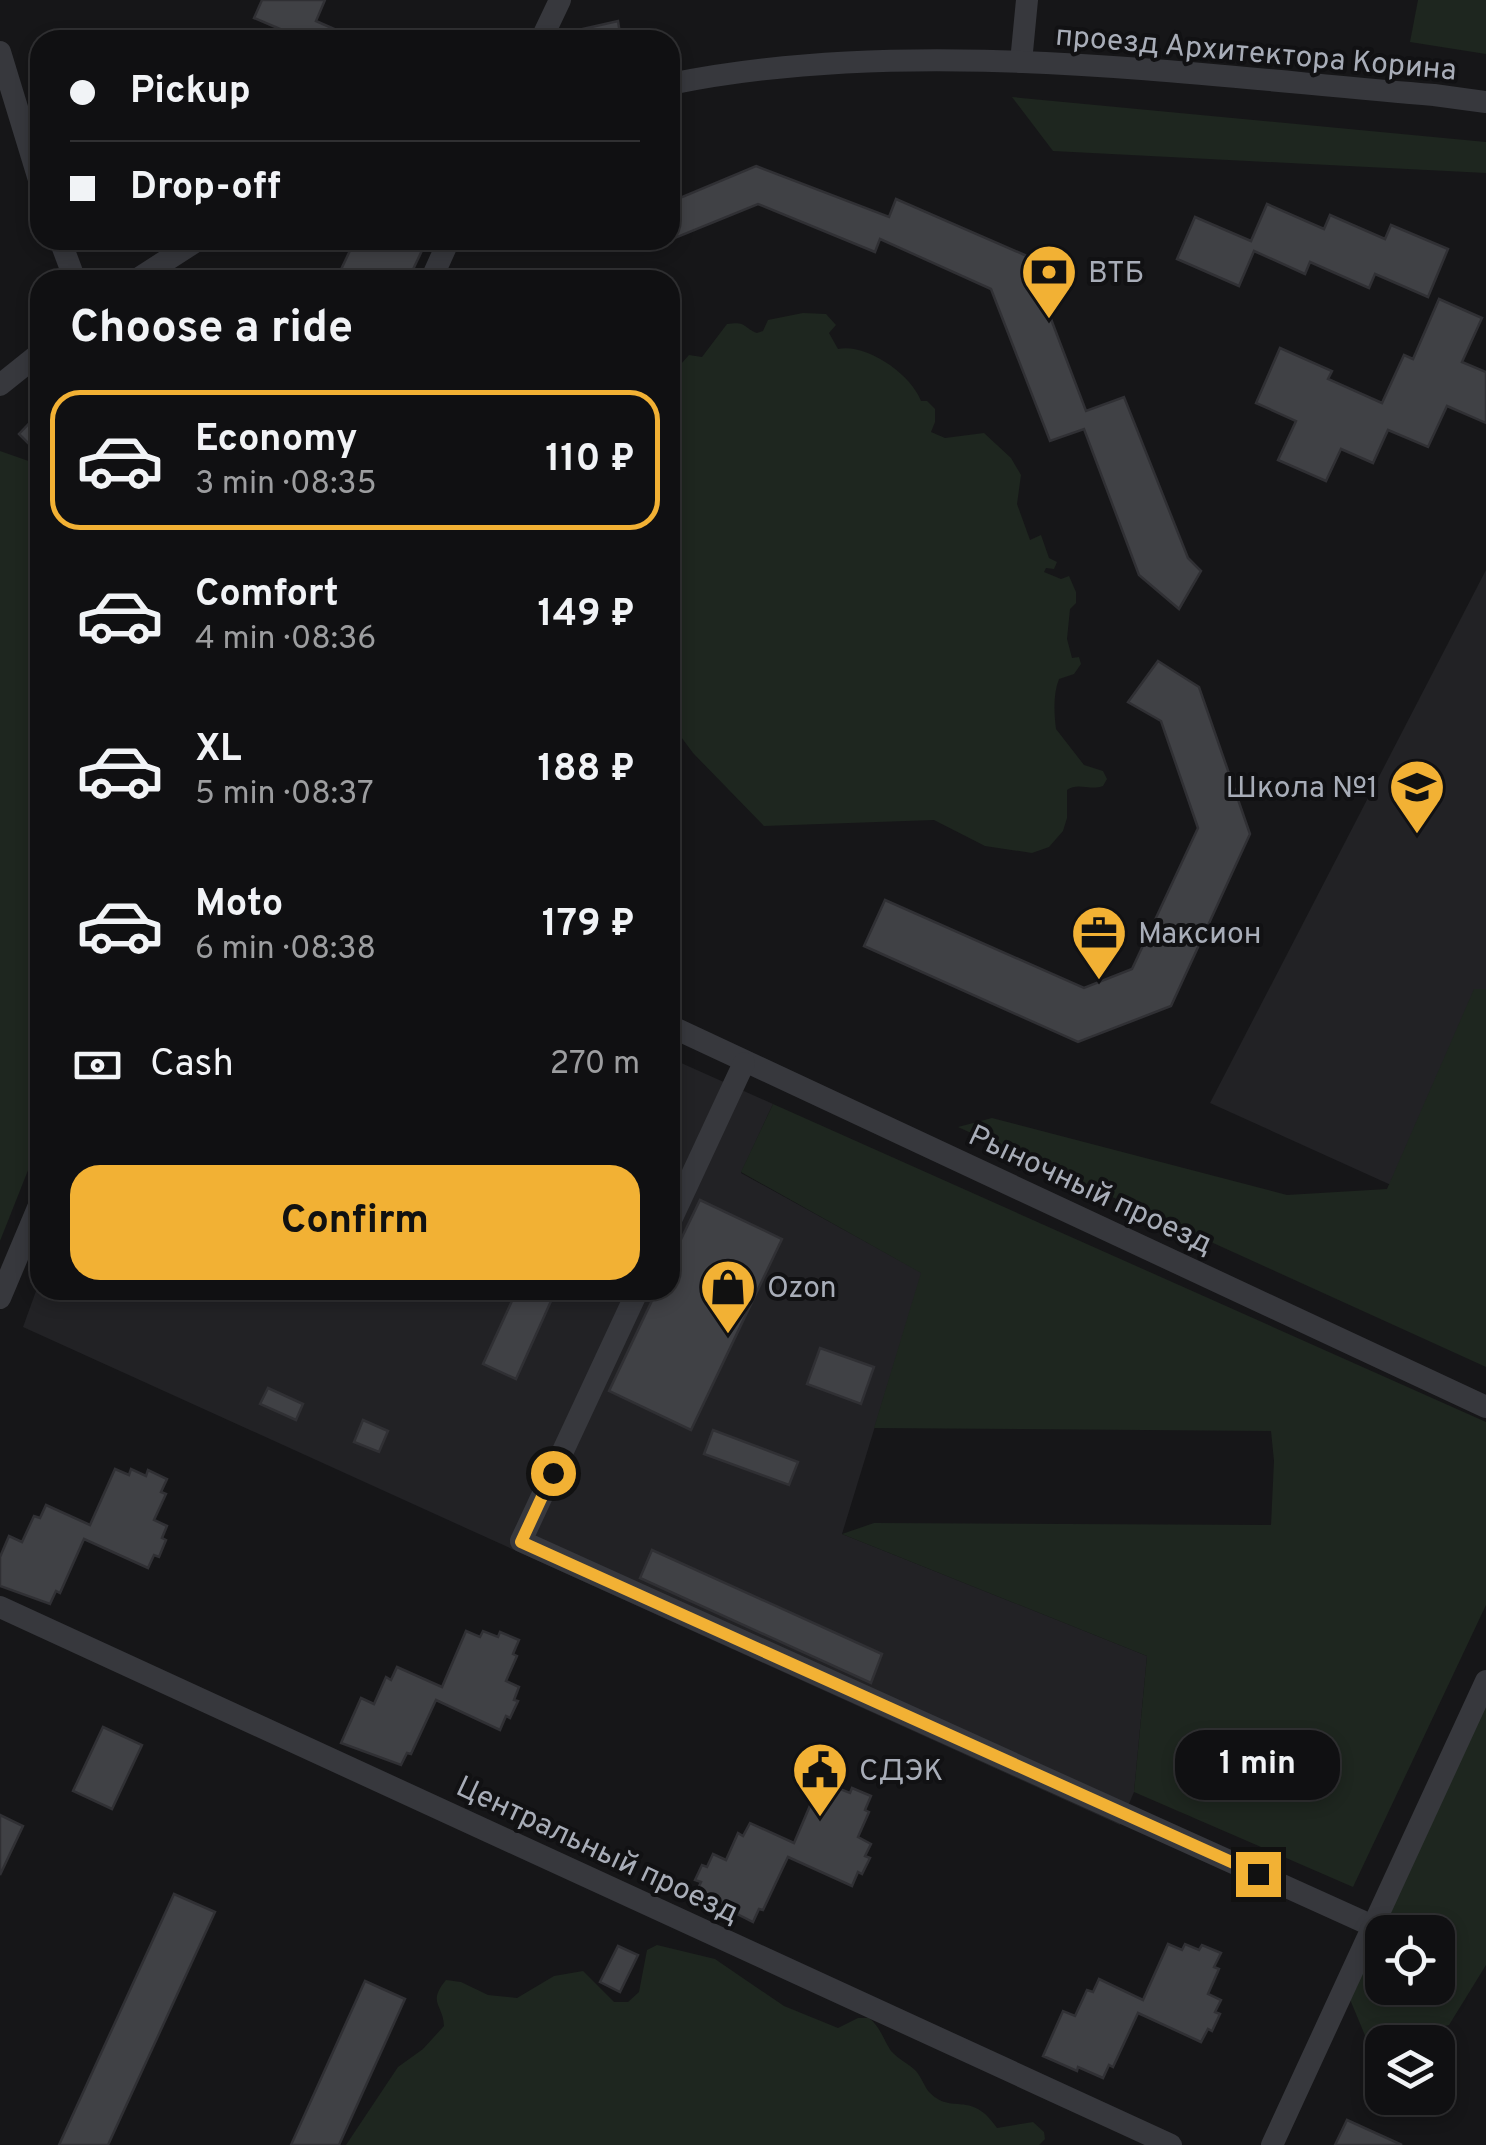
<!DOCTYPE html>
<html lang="en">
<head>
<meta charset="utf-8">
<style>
	body { margin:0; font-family:Overpass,sans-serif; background:#19191b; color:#f1f3f6; height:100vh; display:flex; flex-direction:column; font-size:38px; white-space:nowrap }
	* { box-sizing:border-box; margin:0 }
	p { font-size:32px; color:#9c9d9f }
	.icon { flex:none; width:55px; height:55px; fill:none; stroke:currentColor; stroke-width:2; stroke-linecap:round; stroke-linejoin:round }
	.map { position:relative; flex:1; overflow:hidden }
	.drawer { position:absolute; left:30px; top:270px; width:650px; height:1030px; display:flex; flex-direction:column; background:#101012; border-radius:30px; box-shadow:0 5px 15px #0003,0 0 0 2px #303032 }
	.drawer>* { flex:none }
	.hud { position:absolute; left:30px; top:30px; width:650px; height:220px; border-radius:30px; box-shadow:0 5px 15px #0003,0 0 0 2px #303032; display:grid; align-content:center; height:220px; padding:0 40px; background:#101012 }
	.controls { position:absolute; left:1365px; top:1915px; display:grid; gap:20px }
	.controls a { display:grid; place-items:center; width:90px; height:90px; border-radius:20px; background:#101012; box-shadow:0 5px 15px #0003,0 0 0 2px #303032; font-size:50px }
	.end { position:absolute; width:45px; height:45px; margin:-22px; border:12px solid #f2b134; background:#111; box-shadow:0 0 0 5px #111 }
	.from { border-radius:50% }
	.bubble { position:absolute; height:70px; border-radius:30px; background:#101012; box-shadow:0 5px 15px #0003,0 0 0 2px #303032; font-size:32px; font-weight:700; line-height:70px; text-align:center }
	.hud b { display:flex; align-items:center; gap:35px; height:95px; font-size:38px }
	.hud b+b { border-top:2px solid #303032 }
	.hud i { width:25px; height:25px; background:#f1f3f6 }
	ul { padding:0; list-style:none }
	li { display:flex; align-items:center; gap:30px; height:140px; margin:0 20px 15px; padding:0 20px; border:5px solid transparent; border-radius:30px }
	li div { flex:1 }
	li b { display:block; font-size:38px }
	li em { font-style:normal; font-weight:700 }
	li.selected { border-color:#f2b134 }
	li>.icon { width:90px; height:90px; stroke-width:1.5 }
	h2 { padding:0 40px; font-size:45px; line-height:120px }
	.pay { display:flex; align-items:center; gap:25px; height:110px; padding:0 40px; font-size:38px }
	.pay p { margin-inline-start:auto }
	.cta { display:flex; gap:20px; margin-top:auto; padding:20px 40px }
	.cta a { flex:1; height:115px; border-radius:30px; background:#f2b134; color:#111; font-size:40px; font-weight:700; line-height:115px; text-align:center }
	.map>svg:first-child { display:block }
	.built { fill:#222225 }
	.green { fill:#1e261f; fill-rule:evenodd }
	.building { fill:#404145; stroke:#303034; stroke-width:2.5 }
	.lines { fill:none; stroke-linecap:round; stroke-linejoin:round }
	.minor { stroke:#37383d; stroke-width:22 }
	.route { stroke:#f2b134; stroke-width:12 }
	.labels { text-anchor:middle; stroke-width:8; stroke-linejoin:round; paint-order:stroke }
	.street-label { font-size:30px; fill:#a8adb8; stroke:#111113 }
	.poi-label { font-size:30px; fill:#a8adb8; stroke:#111113; text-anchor:start }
</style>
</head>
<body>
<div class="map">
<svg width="1486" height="2145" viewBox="0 0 1486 2145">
	<rect width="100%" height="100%" fill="#161618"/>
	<g class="built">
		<path d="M1486 570V1228L1210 1103Z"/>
		<path d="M670 1058 773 1104 741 1173 922 1273 842 1534 1147 1656 1134 1792 1120 1825 23 1327 40 1280V1290H670Z"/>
	</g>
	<g class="green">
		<path d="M1418 0H1486V54L1410 42Z"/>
		<path d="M1012 97 1486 142V173L1053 151Z"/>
		<path d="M803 313 826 314 836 325 829 333 838 349C866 343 911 374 921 401H927L935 409V422L931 432 945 438 984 433 1011 458 1021 475 1017 504 1030 540 1041 535 1049 558 1057 562 1054 569 1046 568 1044 572 1061 579 1069 576 1076 592V603L1070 609 1067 639 1072 658 1079 657 1081 664 1074 674 1059 679C1053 694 1054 713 1056 729L1084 765 1103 771 1107 779 1103 786C1090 791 1078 782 1067 790V818L1063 831 1049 847 1032 853 985 846 934 820 764 826 693 753 670 722 672 374 689 355 702 357 727 324C747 321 742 327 757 333L763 331 768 320Z"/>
		<path d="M0 451 40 465V1140L0 1241Z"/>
		<path d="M1474 989H1486V1367L958 1127 992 1118 1287 1195 1387 1189Z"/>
		<path d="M773 1104 1486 1422V1605L1353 1887 1134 1792 1147 1656 842 1534 874 1523 1271 1525 1274 1461 1271 1431 874 1428 921 1273 741 1172Z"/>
		<path d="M1486 1698V1965L1449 2025 1369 2045 1349 1997ZM1382 1932H1438V1988H1382Z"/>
		<path d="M657 1945 715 1959 784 2006 838 2028 858 2018H869C881 2028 883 2039 891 2051 898 2059 909 2064 916 2071 922 2078 924 2086 929 2092 952 2116 971 2089 997 2128L1033 2122 1044 2132 1045 2139 1039 2145H346L398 2067 423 2049 444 2026C443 2004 427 2003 446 1980L461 1982 488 1995 517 1998 554 1976 583 1971 614 2002H628L639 1992 647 1950Z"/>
	</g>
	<g class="building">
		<path d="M262 0H325L316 21 359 40H283L287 32 254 18Z"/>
		<path d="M618 21 621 40H566L565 33Z"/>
		<path d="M756 166 889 217 896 199 1027 256 1086 411 1124 397 1188 558 1201 571 1179 609 1139 575 1084 429 1050 441 991 289 880 239 875 252 758 204 670 240V202Z"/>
		<path d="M1267 204 1324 229 1330 215 1385 239 1391 225 1448 249 1428 297 1375 274 1369 288 1310 262 1305 274 1254 251 1239 286 1177 259 1195 217 1251 241Z"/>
		<path d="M355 240H427L408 280H336Z"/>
		<path d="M1439 299 1482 318 1462 362 1486 372V423L1447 406 1428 447 1388 430 1373 463 1341 449 1326 481 1278 460 1296 421 1256 403 1280 348 1332 371 1328 379 1382 403 1404 355 1413 359Z"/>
		<path d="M40 412V455L19 434Z"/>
		<path d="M1158 661 1199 687 1250 834 1171 1006 1078 1042 864 946 885 900 1084 988 1132 969 1198 828 1161 721 1128 702Z"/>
		<path d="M700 1200 782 1239 691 1430 609 1391 657 1290H670V1262Z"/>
		<path d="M517 1290H556L516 1379 483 1364Z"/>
		<path d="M820 1348 874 1367 861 1404 807 1384Z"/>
		<path d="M268 1388 303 1404 296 1420 260 1404Z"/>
		<path d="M363 1420 388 1431 379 1452 354 1442Z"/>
		<path d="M713 1430 798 1462 789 1485 704 1454Z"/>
		<path d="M115 1469 129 1475 131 1469 146 1476 148 1470 167 1479 161 1492 166 1494 154 1520 167 1526 162 1538 166 1540 159 1557 154 1555 148 1568 84 1539 60 1593 56 1591 50 1604 0 1586V1557L9 1536 22 1542 34 1516 40 1518 46 1505 90 1525Z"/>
		<path d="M652 1550 882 1654 871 1683 640 1578Z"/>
		<path d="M466 1631 480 1637 483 1631 498 1637 500 1632 519 1640 513 1654 517 1656 506 1681 519 1687 514 1700 518 1701 510 1718 506 1716 500 1730 436 1700 411 1754 407 1753 401 1765 341 1743 361 1698 374 1704 386 1677 391 1680 397 1667 442 1687Z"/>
		<path d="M103 1727 142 1745 112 1809 73 1791Z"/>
		<path d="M818 1787 832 1793 835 1787 850 1793 852 1788 871 1796 865 1810 869 1812 858 1837 871 1844 865 1856 870 1858 862 1874 858 1872 852 1886 788 1857 763 1910 759 1909 753 1922 729 1910 727 1914 693 1899 701 1882 695 1880 702 1865 707 1867 713 1854 726 1860 738 1833 743 1836 750 1823 794 1843Z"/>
		<path d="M0 1815 23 1826 0 1875Z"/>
		<path d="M174 1894 215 1912 108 2145H59Z"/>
		<path d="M1168 1944 1182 1950 1185 1944 1199 1950 1202 1945 1221 1953 1214 1967 1219 1969 1208 1994 1221 2000 1215 2012 1220 2014 1212 2031 1208 2029 1201 2042 1138 2013 1113 2067 1109 2065 1103 2078 1078 2067 1077 2071 1043 2056 1063 2011 1075 2016 1087 1990 1093 1992 1099 1979 1143 2000Z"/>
		<path d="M618 1946 638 1955 620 1992 600 1982Z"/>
		<path d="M365 1981 405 1999 339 2145H291Z"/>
		<path d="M1347 2120 1402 2145H1335Z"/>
	</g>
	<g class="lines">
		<g class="minor">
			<path d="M541 40 560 0"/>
			<path d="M0 52 40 183"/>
			<path d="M1021 62 1027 0"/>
			<path d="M670 84C914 34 1188 75 1434 95L1486 102"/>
			<path d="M60 240 75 280"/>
			<path d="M136 280 198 240"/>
			<path d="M431 280 449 240"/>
			<path d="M0 385 40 353"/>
			<path d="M670 1026 1486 1407"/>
			<path d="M670 1222 744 1063"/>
			<path d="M638 1290 521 1541 1375 1927"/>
			<path d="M0 1298 40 1203"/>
			<path d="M0 1607 1171 2145"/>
			<path d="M1272 2145 1486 1681"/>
		</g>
	</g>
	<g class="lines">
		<path class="route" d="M553 1473 521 1542 1258 1874"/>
	</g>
	<defs>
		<g id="bank-pin" transform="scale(2.875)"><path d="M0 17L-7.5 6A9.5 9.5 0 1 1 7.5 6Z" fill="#f2b134" stroke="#111113"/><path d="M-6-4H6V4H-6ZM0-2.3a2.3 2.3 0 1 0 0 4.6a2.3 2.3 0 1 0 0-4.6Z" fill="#111"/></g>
		<g id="school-pin" transform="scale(2.875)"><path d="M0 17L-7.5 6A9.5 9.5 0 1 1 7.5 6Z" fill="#f2b134" stroke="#111113"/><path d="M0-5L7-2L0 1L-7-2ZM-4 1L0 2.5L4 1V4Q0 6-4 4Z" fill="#111"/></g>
		<g id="office-pin" transform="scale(2.875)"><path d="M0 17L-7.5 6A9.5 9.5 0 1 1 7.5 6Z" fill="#f2b134" stroke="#111113"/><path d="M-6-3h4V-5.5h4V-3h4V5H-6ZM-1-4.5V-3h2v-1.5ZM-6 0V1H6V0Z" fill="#111"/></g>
		<g id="shop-pin" transform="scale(2.875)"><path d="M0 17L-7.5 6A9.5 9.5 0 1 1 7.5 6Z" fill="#f2b134" stroke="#111113"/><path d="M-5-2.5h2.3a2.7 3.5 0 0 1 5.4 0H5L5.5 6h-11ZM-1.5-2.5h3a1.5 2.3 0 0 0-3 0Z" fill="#111"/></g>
		<g id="civic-pin" transform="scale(2.875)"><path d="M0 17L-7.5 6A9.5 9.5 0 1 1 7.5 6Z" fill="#f2b134" stroke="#111113"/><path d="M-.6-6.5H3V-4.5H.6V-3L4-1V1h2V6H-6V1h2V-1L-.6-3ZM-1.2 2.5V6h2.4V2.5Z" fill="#111"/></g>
	</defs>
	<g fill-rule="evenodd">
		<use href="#bank-pin" x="1049" y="272"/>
		<use href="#school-pin" x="1417" y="787"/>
		<use href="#office-pin" x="1099" y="933"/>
		<use href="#shop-pin" x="728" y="1287"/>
		<use href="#civic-pin" x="820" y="1770"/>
	</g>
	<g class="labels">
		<g class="street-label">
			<text transform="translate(1256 52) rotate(5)" y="10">проезд Архитектора Корина</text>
			<text transform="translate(1091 1189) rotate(25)" y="10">Рыночный проезд</text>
			<text transform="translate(598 1849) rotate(25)" y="10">Центральный проезд</text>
		</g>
		<g class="poi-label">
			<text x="1088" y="282">ВТБ</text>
			<text x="1378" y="797" text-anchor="end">Школа №1</text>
			<text x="1138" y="943">Максион</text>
			<text x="767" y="1297">Ozon</text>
			<text x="859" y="1780">СДЭК</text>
		</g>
	</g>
</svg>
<div class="controls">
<a><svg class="icon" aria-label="locate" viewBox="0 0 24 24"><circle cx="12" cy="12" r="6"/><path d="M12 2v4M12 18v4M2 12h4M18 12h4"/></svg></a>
<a><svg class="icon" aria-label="layers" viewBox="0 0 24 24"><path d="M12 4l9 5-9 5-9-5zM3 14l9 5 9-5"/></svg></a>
</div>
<i class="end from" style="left:553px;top:1473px"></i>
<i class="end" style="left:1258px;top:1874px"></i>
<div class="bubble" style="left:1175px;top:1730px;width:165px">1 min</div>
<div class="hud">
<b><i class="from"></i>Pickup</b>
<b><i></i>Drop-off</b>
</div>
<section class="drawer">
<h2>Choose a ride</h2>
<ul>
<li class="selected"><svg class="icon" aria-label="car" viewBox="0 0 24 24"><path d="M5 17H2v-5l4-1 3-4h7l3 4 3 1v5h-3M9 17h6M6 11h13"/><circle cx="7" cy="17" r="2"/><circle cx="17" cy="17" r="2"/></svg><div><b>Economy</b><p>3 min · 08:35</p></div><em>110 ₽</em></li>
<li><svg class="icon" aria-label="car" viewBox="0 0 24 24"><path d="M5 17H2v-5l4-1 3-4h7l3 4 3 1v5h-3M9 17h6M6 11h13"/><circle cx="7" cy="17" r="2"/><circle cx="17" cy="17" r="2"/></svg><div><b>Comfort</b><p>4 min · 08:36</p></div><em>149 ₽</em></li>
<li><svg class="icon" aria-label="car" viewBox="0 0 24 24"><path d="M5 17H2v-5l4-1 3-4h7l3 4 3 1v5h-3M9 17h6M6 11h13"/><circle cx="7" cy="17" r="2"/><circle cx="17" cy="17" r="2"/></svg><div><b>XL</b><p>5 min · 08:37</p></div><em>188 ₽</em></li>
<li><svg class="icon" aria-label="car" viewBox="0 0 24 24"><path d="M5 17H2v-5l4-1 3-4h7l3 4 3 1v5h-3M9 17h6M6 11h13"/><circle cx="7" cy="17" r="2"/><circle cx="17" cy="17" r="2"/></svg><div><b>Moto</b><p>6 min · 08:38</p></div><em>179 ₽</em></li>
</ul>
<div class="pay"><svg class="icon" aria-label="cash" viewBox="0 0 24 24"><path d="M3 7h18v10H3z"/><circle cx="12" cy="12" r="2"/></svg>Cash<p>270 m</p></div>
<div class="cta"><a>Confirm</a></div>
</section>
</div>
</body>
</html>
